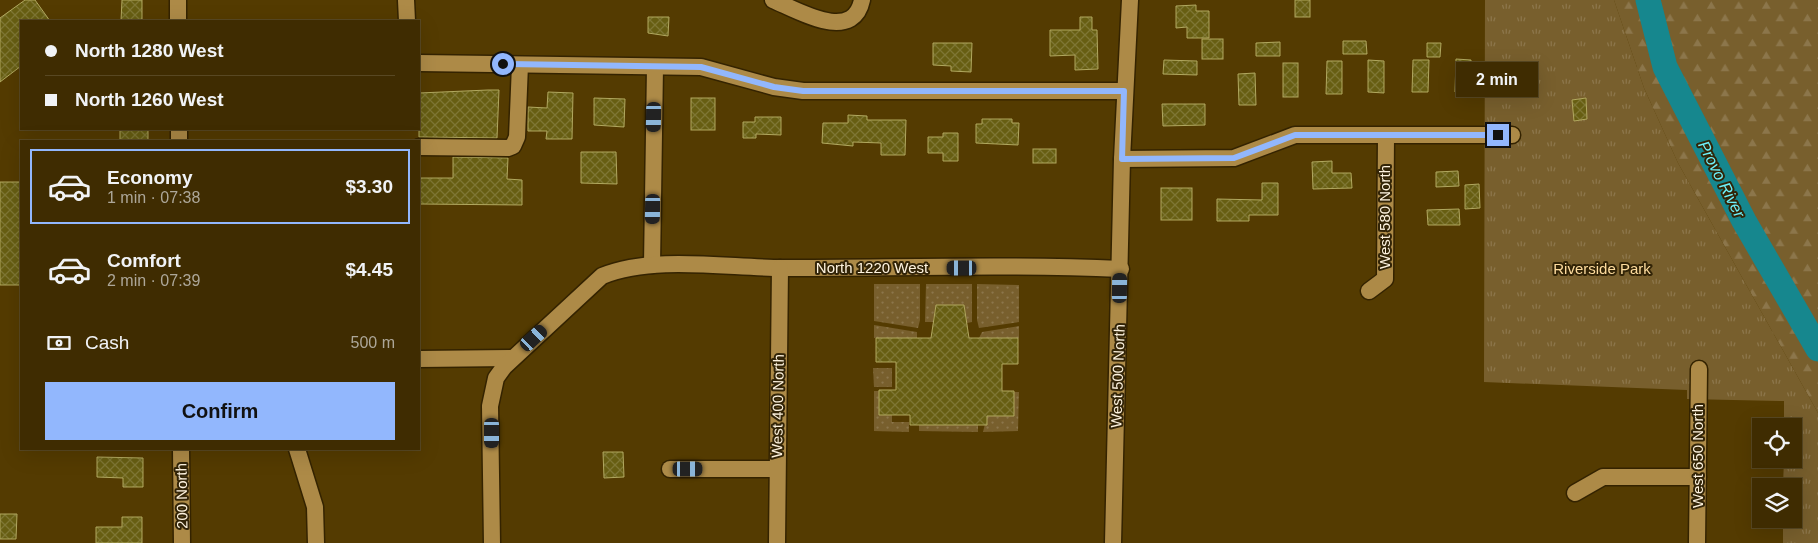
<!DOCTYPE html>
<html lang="en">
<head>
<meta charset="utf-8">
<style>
	body { margin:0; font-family:Helvetica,sans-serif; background:#4a3810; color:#f1f3f6; height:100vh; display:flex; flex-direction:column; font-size:19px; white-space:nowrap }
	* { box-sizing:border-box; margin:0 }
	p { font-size:16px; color:#ada799 }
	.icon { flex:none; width:28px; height:28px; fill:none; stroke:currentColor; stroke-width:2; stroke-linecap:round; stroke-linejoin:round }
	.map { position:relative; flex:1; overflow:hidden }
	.side { position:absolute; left:20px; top:140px; width:400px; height:310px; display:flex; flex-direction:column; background:#3f2c01; border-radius:0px; box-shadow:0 5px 20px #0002,0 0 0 1px #584823 }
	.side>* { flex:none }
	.banner { position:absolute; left:20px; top:20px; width:400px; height:110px; border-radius:0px; box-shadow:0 5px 20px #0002,0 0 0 1px #584823; display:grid; align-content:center; height:110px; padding:0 25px; background:#3f2c01 }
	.fabs { position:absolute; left:1752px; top:418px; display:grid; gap:10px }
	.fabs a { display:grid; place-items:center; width:50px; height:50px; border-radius:0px; background:#3f2c01; box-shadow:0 5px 20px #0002,0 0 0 1px #584823; font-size:25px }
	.end { position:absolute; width:22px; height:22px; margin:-11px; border:6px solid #92b7fd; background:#111; box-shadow:0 0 0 2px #111 }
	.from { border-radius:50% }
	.bubble { position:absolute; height:35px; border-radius:0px; background:#3f2c01; box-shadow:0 5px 20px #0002,0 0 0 1px #584823; font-size:16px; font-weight:700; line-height:35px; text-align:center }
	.car { position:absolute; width:15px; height:30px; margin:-15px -8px; border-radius:6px; box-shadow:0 0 4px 1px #0007; background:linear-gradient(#222 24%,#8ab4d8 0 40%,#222 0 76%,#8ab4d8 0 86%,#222 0) }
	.banner b { display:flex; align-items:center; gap:18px; height:48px; font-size:19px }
	.banner b+b { border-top:1px solid #584823 }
	.banner i { width:12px; height:12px; background:#f1f3f6 }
	ul { padding:9px 0 0; list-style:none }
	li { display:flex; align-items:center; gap:15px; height:75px; margin:0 10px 8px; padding:0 15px; border:2px solid transparent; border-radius:0px }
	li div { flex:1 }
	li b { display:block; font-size:19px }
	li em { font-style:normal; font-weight:700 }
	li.active { border-color:#92b7fd }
	li>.icon { width:45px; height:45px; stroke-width:1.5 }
	.pay { display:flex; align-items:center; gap:12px; height:55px; padding:0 25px; font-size:19px }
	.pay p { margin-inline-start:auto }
	.action { display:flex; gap:10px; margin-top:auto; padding:10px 25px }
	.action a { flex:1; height:58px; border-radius:0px; background:#92b7fd; color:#111; font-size:20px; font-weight:700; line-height:58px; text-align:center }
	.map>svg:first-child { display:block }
	.grass { fill:url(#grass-dots) }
	.forest { fill:url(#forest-firs) }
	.park { fill:url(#park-tufts) }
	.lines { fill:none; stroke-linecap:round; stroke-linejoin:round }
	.river { stroke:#16878e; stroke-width:25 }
	.building { fill:url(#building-cross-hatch); stroke:#b1a85f }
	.minor-casing { stroke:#342300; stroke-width:19 }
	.minor { stroke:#ad8a47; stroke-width:16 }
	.route { stroke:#92b7fd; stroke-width:6 }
	.labels { text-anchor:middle; stroke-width:4; stroke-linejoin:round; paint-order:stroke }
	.street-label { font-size:15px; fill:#fef3df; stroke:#322407 }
	.park-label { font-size:15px; fill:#fedc9e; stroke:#322407 }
	.water-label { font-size:16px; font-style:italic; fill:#6ef2fc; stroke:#322407 }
</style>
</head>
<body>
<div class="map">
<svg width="1818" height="543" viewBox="0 0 1818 543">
	<defs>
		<pattern id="grass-dots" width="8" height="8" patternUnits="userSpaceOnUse" patternTransform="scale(1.25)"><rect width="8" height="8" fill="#785f2d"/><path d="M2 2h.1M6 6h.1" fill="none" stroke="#8c764b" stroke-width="1.8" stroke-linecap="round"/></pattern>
		<pattern id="forest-firs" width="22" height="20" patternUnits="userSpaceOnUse" patternTransform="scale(1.25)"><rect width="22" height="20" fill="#785f2d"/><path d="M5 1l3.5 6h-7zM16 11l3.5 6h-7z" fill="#8c764b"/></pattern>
		<pattern id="park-tufts" width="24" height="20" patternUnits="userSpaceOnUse" patternTransform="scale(1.25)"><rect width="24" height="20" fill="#785f2d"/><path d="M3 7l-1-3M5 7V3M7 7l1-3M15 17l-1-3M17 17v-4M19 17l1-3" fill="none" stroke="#8c764b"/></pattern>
		<pattern id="building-cross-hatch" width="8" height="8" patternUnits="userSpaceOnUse" patternTransform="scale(1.25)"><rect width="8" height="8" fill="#675e12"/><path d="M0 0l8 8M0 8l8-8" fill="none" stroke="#7e7634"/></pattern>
	</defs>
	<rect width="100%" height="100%" fill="#543b01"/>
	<g class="grass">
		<path d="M874 284H920V320L918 328 874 321Z"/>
		<path d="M926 284H972V322L967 323 964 305H936L933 322H925Z"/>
		<path d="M977 284 1019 285V322L979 328 977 320Z"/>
		<path d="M874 325 917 332V338H874Z"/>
		<path d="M1019 326V338H979L982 332Z"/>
		<path d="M873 368H892V387H874Z"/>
		<path d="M874 391H879L880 415H892V422H909V432L874 431Z"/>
		<path d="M1014 392H1019L1018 431 983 432 987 416Z"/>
		<path d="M919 425H978V432L919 431Z"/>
	</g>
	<path class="forest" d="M1614 0H1818V413L1678 163 1644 88Z"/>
	<path class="park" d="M1485 0H1614L1644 88 1678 163 1818 413V543H1783V519H1794V486H1783L1784 459H1794V426H1784V401L1687 399V390L1484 382Z"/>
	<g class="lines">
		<path class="river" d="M1648 0 1665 67 1744 221 1818 349"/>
	</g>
	<g class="building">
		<path d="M25 0H35L50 21H21V66L0 82V18Z"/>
		<path d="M122 0H142V21H121Z"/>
		<rect x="1295" y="0" width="15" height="17"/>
		<path d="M1196 5V11H1209V38H1187V27L1176 28V6Z"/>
		<path d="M648 17H669L668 36 648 33Z"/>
		<path d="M1080 17H1092V30H1097L1098 69 1075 70V55L1050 56V30H1080Z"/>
		<rect x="1202" y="39" width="21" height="20"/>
		<path d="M1343 41H1366L1367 54H1343Z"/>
		<path d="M1280 42V56H1256V43Z"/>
		<path d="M933 43H972L971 72 951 71V66L933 65Z"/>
		<path d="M1427 43H1441L1440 57H1427Z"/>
		<path d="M1456 59 1471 60V92H1455Z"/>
		<path d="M1164 60 1197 61V75L1163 74Z"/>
		<path d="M1368 60 1384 61V93L1368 92Z"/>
		<path d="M1413 60H1429L1428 92H1412Z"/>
		<path d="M1327 61H1342V94H1326Z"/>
		<rect x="1283" y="63" width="15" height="34"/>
		<path d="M1255 73 1256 105H1239L1238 74Z"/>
		<path d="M488 90H499L497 138 419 137V93Z"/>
		<path d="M548 92 573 93 572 139H546L547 131H528V107L547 108Z"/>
		<path d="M594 98 625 99 624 127 594 125Z"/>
		<rect x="691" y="98" width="24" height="32"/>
		<path d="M1586 98 1587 119 1574 121 1572 100Z"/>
		<path d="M1162 104H1205V125L1163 126Z"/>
		<path d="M848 115 867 116V120H906L905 155H881V143L853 142V146L822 143 823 123H848Z"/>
		<path d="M755 117H781V135L756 134V138H743V122H755Z"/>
		<path d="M982 119H1012V123H1019L1018 145 976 143V124H982Z"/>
		<rect x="120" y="129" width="28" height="12"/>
		<path d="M943 133H958V161H943V153H928V137H943Z"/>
		<rect x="1033" y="149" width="23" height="14"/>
		<path d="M581 152H616L617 184 581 183Z"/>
		<path d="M453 157 508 158 507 179 522 180V205L419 204V178H453Z"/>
		<path d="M1332 161V173H1351L1352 188 1313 189 1312 162Z"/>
		<path d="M1458 171 1459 186 1436 187V172Z"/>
		<rect x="0" y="182" width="21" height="103"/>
		<path d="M1262 183H1278V215H1249V221H1217V199L1262 200Z"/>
		<path d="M1479 184 1480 208 1465 209V185Z"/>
		<rect x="1161" y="188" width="31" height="32"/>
		<path d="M1459 209 1460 225H1428L1427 210Z"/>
		<path d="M936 305H964L969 338H1018V364H1002V391H1014V416H987V425H910V415H879V390H896V362H876V338H931Z"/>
		<path d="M603 452H623L624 477 604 478Z"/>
		<path d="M97 457 143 458V487H123V478L97 477Z"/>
		<path d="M0 514H17L16 539H0Z"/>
		<path d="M122 517H142V543H96V527H122Z"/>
	</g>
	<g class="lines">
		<g class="minor-casing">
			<g id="minor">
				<path d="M178 0V21"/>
				<path d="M406 0 407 21"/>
				<path d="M773 0C797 10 853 44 862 0"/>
				<path d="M419 63 701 67 774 87 803 91H1124"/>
				<path d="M179 129V141"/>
				<path d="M419 147 508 148 513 146 517 137 520 65"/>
				<path d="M1122 159 1234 158 1295 135H1512"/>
				<path d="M652 265 655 67"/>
				<path d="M1369 291 1385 279 1386 136"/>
				<path d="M419 359 512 358"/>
				<path d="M181 449 182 543"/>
				<path d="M297 449 315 507 316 543"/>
				<path d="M670 469H777"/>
				<path d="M1575 493 1603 477H1698"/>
				<path d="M492 543 490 406 496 378 504 367 602 276C654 255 727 268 783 268 895 268 1008 264 1121 269"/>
				<path d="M777 543 780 268"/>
				<path d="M1113 543 1122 159 1130 0"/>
				<path d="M1697 543 1699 369"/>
			</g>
		</g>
		<use href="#minor" class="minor"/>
	</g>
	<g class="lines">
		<path class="route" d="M503 64 701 67 774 87 803 91H1124L1122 159 1234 158 1295 135H1498"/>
	</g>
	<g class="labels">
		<g class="street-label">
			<text transform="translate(1385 217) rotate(-90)" y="5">West 580 North</text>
			<text x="872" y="273">North 1220 West</text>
			<text transform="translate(1118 376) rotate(-88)" y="5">West 500 North</text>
			<text transform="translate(778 406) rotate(-89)" y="5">West 400 North</text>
			<text transform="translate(1698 456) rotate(-90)" y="5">West 650 North</text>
			<text transform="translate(182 496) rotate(-91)" y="5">200 North</text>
		</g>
		<g class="park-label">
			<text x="1602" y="274">Riverside Park</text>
		</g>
		<g class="water-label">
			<text transform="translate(1722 179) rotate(63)" y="6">Provo River</text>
		</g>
	</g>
</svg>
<div class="fabs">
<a><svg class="icon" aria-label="locate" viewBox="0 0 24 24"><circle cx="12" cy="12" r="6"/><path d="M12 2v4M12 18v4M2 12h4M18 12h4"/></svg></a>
<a><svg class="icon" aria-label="layers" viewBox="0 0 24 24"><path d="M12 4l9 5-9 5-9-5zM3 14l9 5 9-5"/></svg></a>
</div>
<i class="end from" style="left:503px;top:64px"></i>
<i class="end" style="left:1498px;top:135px"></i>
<div class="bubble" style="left:1456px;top:62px;width:82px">2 min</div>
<i class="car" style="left:654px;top:117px;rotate:181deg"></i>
<i class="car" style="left:653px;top:209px;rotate:181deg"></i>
<i class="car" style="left:962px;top:268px;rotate:270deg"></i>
<i class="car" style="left:1120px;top:288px;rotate:1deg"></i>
<i class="car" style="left:534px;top:338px;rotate:47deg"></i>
<i class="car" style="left:492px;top:433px;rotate:180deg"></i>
<i class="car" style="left:688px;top:469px;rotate:90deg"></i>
<div class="banner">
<b><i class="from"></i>North 1280 West</b>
<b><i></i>North 1260 West</b>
</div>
<section class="side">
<ul>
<li class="active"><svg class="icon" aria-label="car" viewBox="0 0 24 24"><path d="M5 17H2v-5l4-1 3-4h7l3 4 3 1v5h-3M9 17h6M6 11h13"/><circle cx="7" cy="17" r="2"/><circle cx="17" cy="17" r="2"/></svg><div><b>Economy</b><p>1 min · 07:38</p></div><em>$3.30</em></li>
<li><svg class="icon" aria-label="car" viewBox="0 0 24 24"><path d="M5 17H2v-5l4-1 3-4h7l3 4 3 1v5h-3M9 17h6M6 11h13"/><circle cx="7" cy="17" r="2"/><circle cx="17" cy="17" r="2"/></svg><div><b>Comfort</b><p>2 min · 07:39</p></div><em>$4.45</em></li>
</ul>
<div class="pay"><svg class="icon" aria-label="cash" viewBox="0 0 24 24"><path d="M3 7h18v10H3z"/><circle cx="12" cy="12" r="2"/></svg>Cash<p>500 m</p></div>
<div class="action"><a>Confirm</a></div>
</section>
</div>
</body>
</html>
